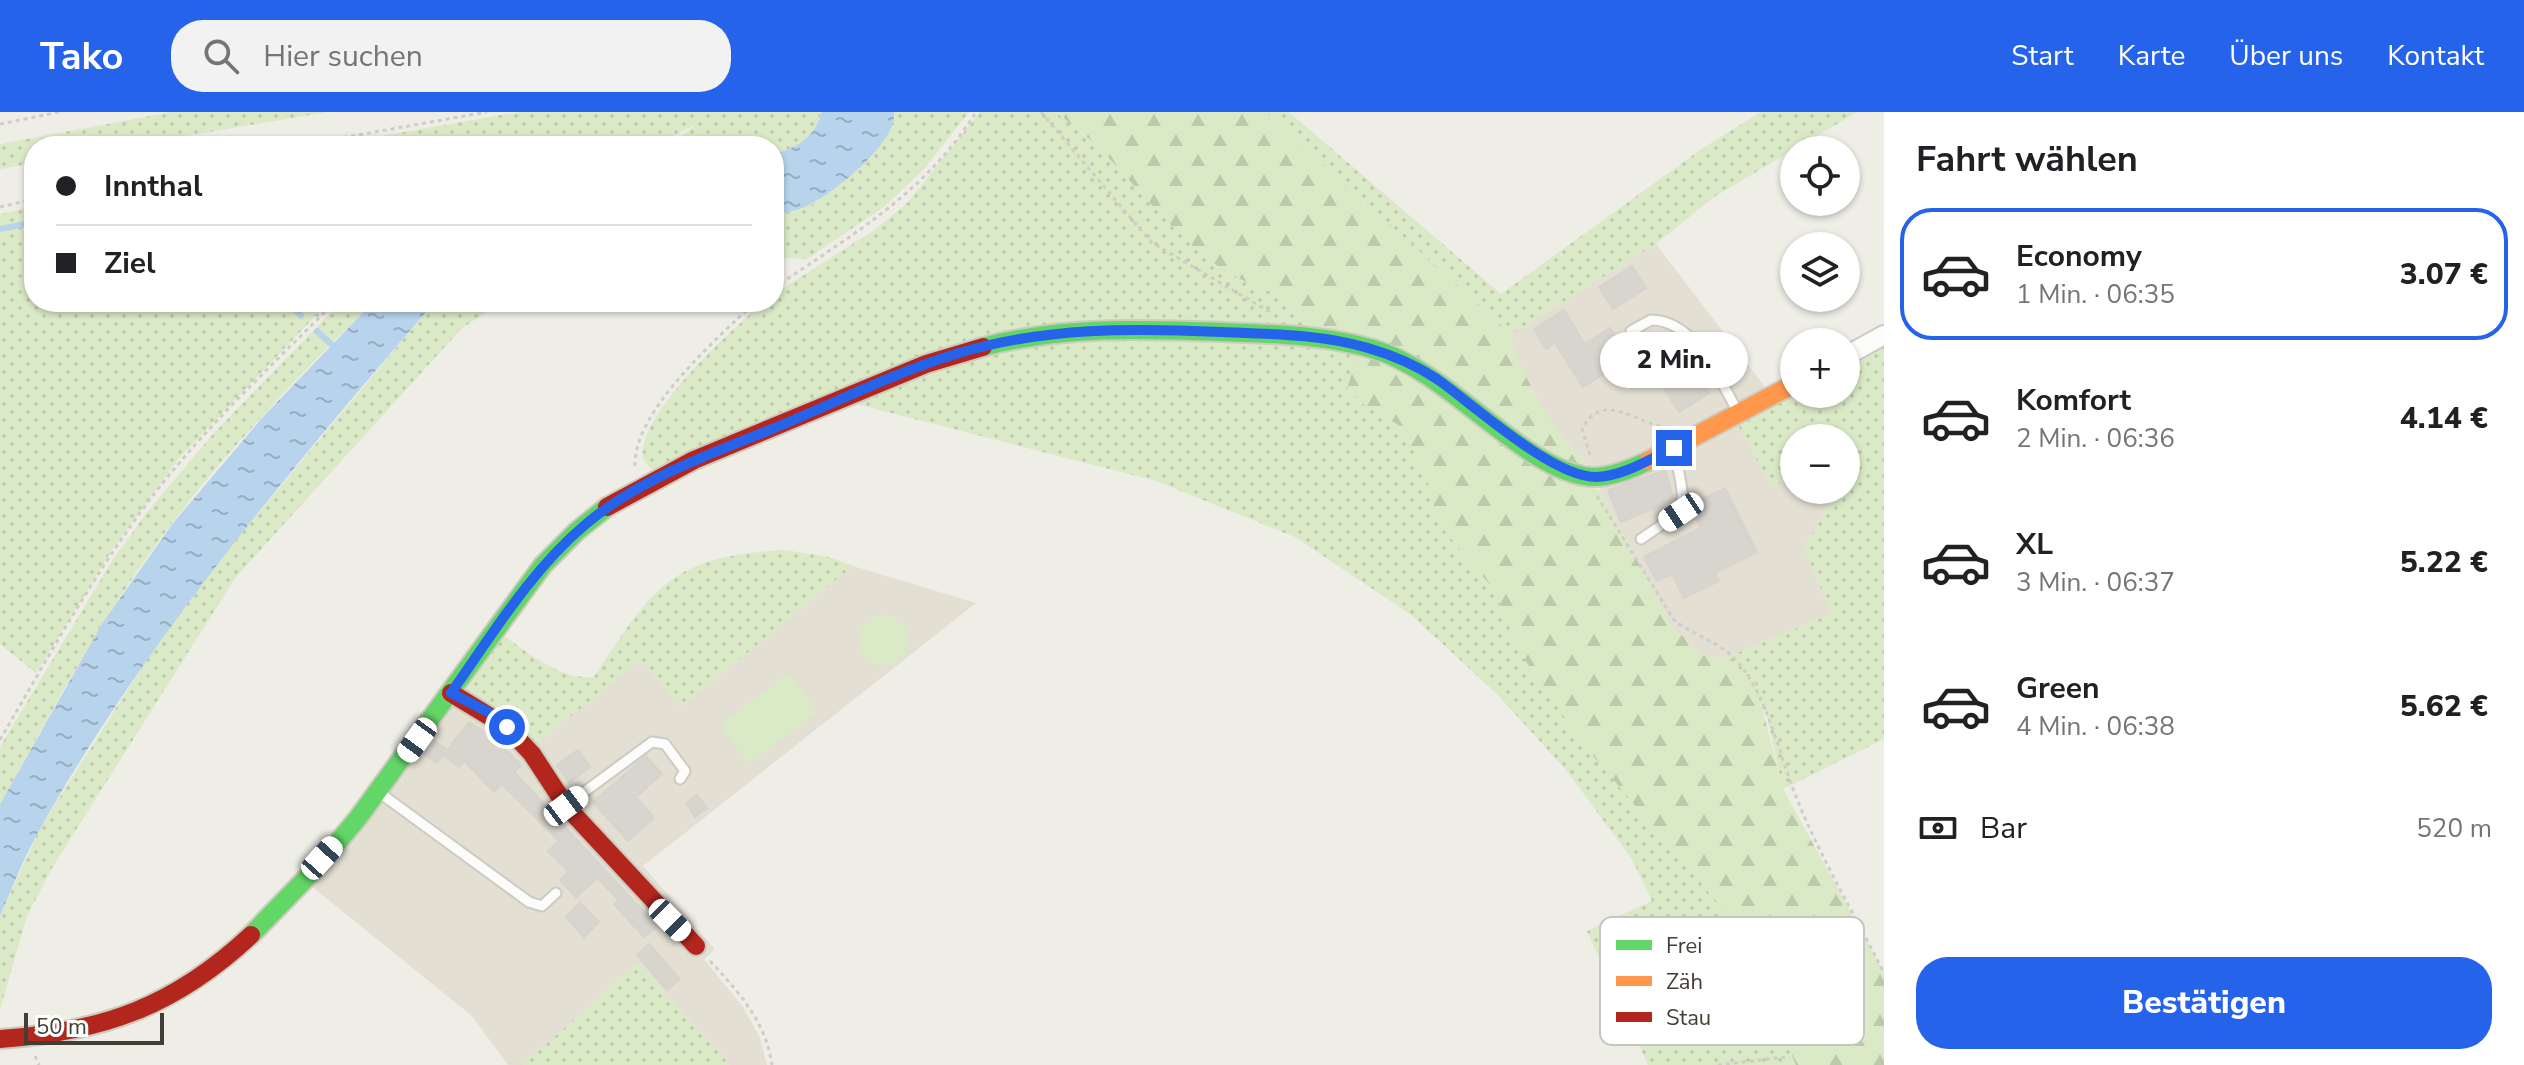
<!DOCTYPE html>
<html lang="de">
<head>
<meta charset="utf-8">
<style>
	body { margin:0; font-family:"Nunito Sans",sans-serif; background:#f2f2f2; color:#202124; height:100vh; display:flex; flex-direction:column; font-size:30px; white-space:nowrap }
	* { box-sizing:border-box; margin:0 }
	p { font-size:26px; color:#757577 }
	.icon { flex:none; width:44px; height:44px; fill:none; stroke:currentColor; stroke-width:2; stroke-linecap:round; stroke-linejoin:round }
	.map { position:relative; flex:1; overflow:hidden }
	.details { display:flex; flex-direction:column; background:#fff; width:640px }
	.details>* { flex:none }
	.top-card { position:absolute; left:24px; top:24px; width:760px; height:176px; border-radius:32px; box-shadow:0 2px 6px #0004; display:grid; align-content:center; height:176px; padding:0 32px; background:#fff }
	.controls { position:absolute; left:1780px; top:24px; display:grid; gap:16px }
	.controls a { display:grid; place-items:center; width:80px; height:80px; border-radius:50%; background:#fff; box-shadow:0 2px 6px #0004; font-size:40px }
	.scale { position:absolute; left:24px; bottom:20px; width:140px; box-sizing:border-box; padding-left:8px; border:4px solid #433e34; border-top:0; font-size:22px; line-height:28px; white-space:nowrap; color:#433e34; -webkit-text-stroke:6px #fff; paint-order:stroke }
	.end { position:absolute; width:36px; height:36px; margin:-18px; border:10px solid #2563eb; background:#fff; box-shadow:0 0 0 4px #fff }
	.from { border-radius:50% }
	.bubble { position:absolute; height:56px; border-radius:28px; background:#fff; box-shadow:0 2px 6px #0004; font-size:26px; font-weight:800; line-height:56px; text-align:center }
	.car { position:absolute; width:24px; height:48px; margin:-24px -12px; border-radius:10px; box-shadow:0 0 6px 2px #0007; background:linear-gradient(#fff 24%,#345 0 40%,#fff 0 76%,#345 0 86%,#fff 0) }
	.top-card b { display:flex; align-items:center; gap:28px; height:76px; font-size:30px }
	.top-card b+b { border-top:2px solid #e0e0e0 }
	.top-card i { width:20px; height:20px; background:#202124 }
	ul { padding:0; list-style:none }
	li { display:flex; align-items:center; gap:24px; height:132px; margin:0 16px 12px; padding:0 16px; border:4px solid transparent; border-radius:32px }
	li div { flex:1 }
	li b { display:block; font-size:30px }
	li em { font-style:normal; font-weight:800 }
	li.current { border-color:#2563eb }
	li>.icon { width:72px; height:72px; stroke-width:1.5 }
	h2 { padding:0 32px; font-size:36px; line-height:96px }
	.pay { display:flex; align-items:center; gap:20px; height:88px; padding:0 32px; font-size:30px }
	.pay p { margin-inline-start:auto }
	.primary-button { display:flex; gap:16px; margin-top:auto; padding:16px 32px }
	.primary-button a { flex:1; height:92px; border-radius:32px; background:#2563eb; color:#fff; font-size:32px; font-weight:800; line-height:92px; text-align:center }
	header { display:flex; align-items:center; gap:48px; box-sizing:border-box; height:112px; padding:0 40px; background:#2563eb; color:#fff }
	header strong { font-size:38px }
	nav { display:flex; gap:44px; margin-inline-start:auto; font-size:28px }
	.search { width:560px; height:72px; background:#f2f2f2; display:flex; align-items:center; gap:20px; box-sizing:border-box; padding:0 28px; border-radius:32px; color:#757577; font-size:30px }
	main { display:flex; flex:1; min-height:0 }
	.map>svg:first-child { display:block }
	.residential { fill:#e3dfd3 }
	.grass { fill:url(#grass-dots) }
	.forest { fill:url(#forest-firs) }
	.pitch { fill:#dae9c6 }
	.water { fill:url(#water-ripples) }
	.lines { fill:none; stroke-linecap:round; stroke-linejoin:round }
	.stream { stroke:#b7d4ec; stroke-width:6 }
	.building { fill:#d8d5cf; stroke:#d6d4cc; stroke-width:2 }
	.lane-casing { stroke:#cccac4; stroke-width:13 }
	.street-casing { stroke:#cccac4; stroke-width:22 }
	.fast-casing { stroke:#cecabd; stroke-width:22 }
	.slow-casing { stroke:#cecabd; stroke-width:22 }
	.jam-casing { stroke:#cecabd; stroke-width:22 }
	.path { stroke:#cfcdc9; stroke-width:3; stroke-dasharray:4 4; stroke-linecap:butt }
	.lane { stroke:#fcfcfb; stroke-width:9 }
	.street { stroke:#fcfcfb; stroke-width:18 }
	.fast { stroke:#63d668; stroke-width:18 }
	.slow { stroke:#ff974d; stroke-width:18 }
	.jam { stroke:#b3261e; stroke-width:18 }
	.route { stroke:#2563eb; stroke-width:10 }
	.key { fill:#fff; stroke:#c7c5c2; stroke-width:2 }
	.key-label { font-size:22px; fill:#433e34 }
</style>
</head>
<body>
<header>
<strong>Tako</strong>
<div class="search"><svg class="icon" aria-label="search" viewBox="0 0 24 24"><circle cx="10" cy="10" r="6"/><path d="M15 15l6 6"/></svg>Hier suchen</div>
<nav><a>Start</a><a>Karte</a><a>Über uns</a><a>Kontakt</a></nav>
</header>
<main>
<div class="map">
<svg width="1884" height="953" viewBox="0 0 1884 953">
	<defs>
		<pattern id="grass-dots" width="8" height="8" patternUnits="userSpaceOnUse" patternTransform="scale(2)"><rect width="8" height="8" fill="#dae9c6"/><path d="M2 2h.1M6 6h.1" fill="none" stroke="#bcc9ab" stroke-width="1.8" stroke-linecap="round"/></pattern>
		<pattern id="forest-firs" width="22" height="20" patternUnits="userSpaceOnUse" patternTransform="scale(2)"><rect width="22" height="20" fill="#dae9c6"/><path d="M5 1l3.5 6h-7zM16 11l3.5 6h-7z" fill="#bcc9ab"/></pattern>
		<pattern id="water-ripples" width="26" height="14" patternUnits="userSpaceOnUse" patternTransform="scale(2)"><rect width="26" height="14" fill="#b7d4ec"/><path d="M2 4q2-2 4 0t4 0M15 11q2-2 4 0t4 0" fill="none" stroke="#96adc0"/></pattern>
	</defs>
	<rect width="100%" height="100%" fill="#eeede6"/>
	<g class="residential">
		<path d="M1656 132 1768 279 1772 376 1794 362V378H1824L1832 388 1804 435 1831 502 1727 545H1704L1671 513 1587 352 1549 308 1524 265 1511 222Z"/>
		<path d="M853 454 976 491 643 754 715 837 704 847 743 895 760 926 767 953H730L638 850 523 953H508L472 904 310 773 466 578 532 636 640 548 681 595Z"/>
	</g>
	<g class="grass">
		<path d="M172 0H328L125 34H34V51L0 57V32Z"/>
		<path d="M519 0H822C812 26 801 34 774 42V34H669L697 12 667 27 639 34H325Z"/>
		<path d="M894 0H969L924 57 884 95 807 147 774 145V104L813 92 895 7Z"/>
		<path d="M980 0H1056L1101 37 1156 98 1226 159 1287 188 1302 203 1307 220 1042 215 652 358 643 347C636 303 732 218 764 190H774V182L876 117 908 90Z"/>
		<path d="M1265 0H1289L1501 182 1703 36 1761 0H1857L1714 85 1656 132 1511 222Z"/>
		<path d="M34 94V190H329L180 345 114 435 36 561 0 532V102Z"/>
		<path d="M341 190H373C303 259 232 333 172 411 106 498 53 596 0 692V635L112 449 148 399 214 321Z"/>
		<path d="M441 190H501L461 217 235 466 52 756 27 804 0 897V804L40 716 146 549 214 454 426 200Z"/>
		<path d="M1095 226 1276 230 1365 244 1362 291 1400 314 1427 363 1438 411 1496 480 1518 538 1660 723 1736 811 1796 953H1648L1587 819 1652 789 1632 747 1566 658 1496 581 1410 502 1295 425 1156 369 856 292 967 248 1029 234Z"/>
		<path d="M1884 234V627L1783 677 1766 601 1727 545 1831 502 1804 435 1832 389 1824 378H1846V326H1794V362L1772 376 1737 311 1794 282H1846V254Z"/>
		<path d="M785 438 829 445 853 454 681 595 640 548 532 636 466 578 502 523C530 541 559 568 594 565 654 475 670 444 785 438Z"/>
		<path d="M638 850 730 953H523Z"/>
	</g>
	<g class="forest">
		<path d="M1056 0H1265L1511 222C1528 280 1548 307 1587 352 1551 357 1454 263 1416 246 1389 233 1337 227 1307 220 1294 178 1260 180 1227 160 1182 132 1140 78 1103 40 1089 25 1072 13 1056 0Z"/>
		<path d="M1365 244 1413 262 1546 357 1601 379 1671 513 1704 544 1727 545 1756 572 1783 677 1884 861V953H1796L1735 811 1584 633 1518 538 1496 480 1438 411 1426 363 1400 314 1362 291 1347 277 1355 250Z"/>
	</g>
	<g class="pitch">
		<circle cx="884" cy="528" r="25"/>
		<path d="M788 561 818 600 749 652 720 613Z"/>
	</g>
	<g class="water">
		<path d="M822 0H894C898 29 839 76 816 89 804 97 788 100 774 104V42C801 34 813 26 822 0Z"/>
		<path d="M373 190H441L426 200C286 363 147 527 41 715 25 743 13 774 0 804V692L102 512 173 411 261 307Z"/>
	</g>
	<g class="lines">
		<g class="stream">
			<path d="M0 117 34 110"/>
			<path d="M288 190 301 204"/>
			<path d="M317 219 331 232"/>
		</g>
	</g>
	<g class="building">
		<path d="M1632 154 1646 176 1613 197 1599 175Z"/>
		<path d="M1564 198 1585 232 1610 216 1629 246 1583 275 1555 231 1546 237 1534 217Z"/>
		<path d="M1674 226 1709 281 1679 300 1644 245Z"/>
		<path d="M1665 358 1674 388 1621 410 1608 378Z"/>
		<path d="M1725 376 1757 440 1715 461 1719 469 1684 486 1672 462 1657 469 1644 445 1701 416 1689 394Z"/>
		<path d="M469 610 493 625 521 653 514 660 657 814 644 825 614 792 619 788 597 766 576 785 560 768 569 760 548 739 559 729 502 672 494 680 464 649 459 655 443 643 437 651 425 642 435 629 447 638Z"/>
		<path d="M578 638 590 655 569 671 557 653Z"/>
		<path d="M646 644 662 662 636 685 654 706 628 729 593 690Z"/>
		<path d="M697 683 707 696 695 705 686 691Z"/>
		<path d="M580 791 599 810 584 825 566 805Z"/>
		<path d="M649 832 680 867 667 878 637 843Z"/>
	</g>
	<g class="lines">
		<g class="lane-casing">
			<g id="lane">
				<path d="M1631 219 1651 208C1696 208 1720 269 1739 302"/>
				<path d="M1641 427C1691 393 1686 399 1675 340"/>
				<path d="M380 681 529 790 542 794 556 781"/>
				<path d="M568 692 652 630 665 632 685 659 680 667"/>
			</g>
		</g>
		<g class="street-casing">
			<path id="street" d="M1846 244 1884 223"/>
		</g>
		<g class="fast-casing">
			<g id="fast">
				<path d="M983 235C1061 214 1143 217 1223 220 1274 222 1325 223 1373 237 1450 259 1523 359 1591 365 1610 366 1631 357 1648 349"/>
				<path d="M251 823 318 754 358 706 543 453 577 419 607 395"/>
			</g>
		</g>
		<g class="slow-casing">
			<path id="slow" d="M1648 349 1794 272"/>
		</g>
		<g class="jam-casing">
			<g id="jam">
				<path d="M607 395 694 348 926 252 983 235"/>
				<path d="M451 581 507 615 532 642 566 694 696 834"/>
				<path d="M0 927C103 920 175 894 251 823"/>
			</g>
		</g>
		<g class="path">
			<path d="M1041 0 1151 130 1270 200"/>
			<path d="M0 12 59 0"/>
			<path d="M296 34 487 0"/>
			<path d="M656 34 658 33"/>
			<path d="M0 95 34 87"/>
			<path d="M774 176C850 124 926 81 976 0"/>
			<path d="M305 190 319 205"/>
			<path d="M1590 343 1582 317C1604 276 1638 314 1668 315"/>
			<path d="M635 354C633 299 718 226 755 190"/>
			<path d="M1597 384 1674 508C1691 522 1716 529 1731 543 1768 578 1779 646 1799 692 1823 750 1856 805 1884 861"/>
			<path d="M0 628C47 547 92 465 148 390 202 318 271 254 335 190"/>
			<path d="M710 849C739 880 766 910 772 953"/>
			<path d="M35 944 39 953"/>
			<path d="M1718 953 1785 945"/>
		</g>
		<use href="#lane" class="lane"/>
		<use href="#street" class="street"/>
		<use href="#fast" class="fast"/>
		<use href="#slow" class="slow"/>
		<use href="#jam" class="jam"/>
	</g>
	<g class="lines">
		<path class="route" d="M507 615 488 600 451 581C492 523 531 458 586 412 639 367 708 343 772 317 833 292 895 260 959 241 1046 215 1133 216 1222 220 1270 222 1321 222 1368 236 1392 243 1416 253 1437 267 1474 293 1552 365 1596 365 1622 365 1651 346 1674 336"/>
	</g>
	<rect x="1600" y="805" width="264" height="128" rx="12" class="key"/>
	<rect x="1616" y="828" width="36" height="10" fill="#63d668"/>
	<rect x="1616" y="864" width="36" height="10" fill="#ff974d"/>
	<rect x="1616" y="900" width="36" height="10" fill="#b3261e"/>
	<g class="key-label">
		<text x="1666" y="841">Frei</text>
		<text x="1666" y="877">Zäh</text>
		<text x="1666" y="913">Stau</text>
	</g>
</svg>
<div class="controls">
<a><svg class="icon" aria-label="locate" viewBox="0 0 24 24"><circle cx="12" cy="12" r="6"/><path d="M12 2v4M12 18v4M2 12h4M18 12h4"/></svg></a>
<a><svg class="icon" aria-label="layers" viewBox="0 0 24 24"><path d="M12 4l9 5-9 5-9-5zM3 14l9 5 9-5"/></svg></a>
<a>+</a>
<a>−</a>
</div>
<div class="scale">50 m</div>
<i class="end from" style="left:507px;top:615px"></i>
<i class="end" style="left:1674px;top:336px"></i>
<div class="bubble" style="left:1600px;top:220px;width:148px">2 Min.</div>
<i class="car" style="left:1681px;top:400px;rotate:236deg"></i>
<i class="car" style="left:417px;top:628px;rotate:216deg"></i>
<i class="car" style="left:566px;top:694px;rotate:53deg"></i>
<i class="car" style="left:322px;top:746px;rotate:42deg"></i>
<i class="car" style="left:670px;top:808px;rotate:135deg"></i>
<div class="top-card">
<b><i class="from"></i>Innthal</b>
<b><i></i>Ziel</b>
</div>
</div>
<section class="details">
<h2>Fahrt wählen</h2>
<ul>
<li class="current"><svg class="icon" aria-label="car" viewBox="0 0 24 24"><path d="M5 17H2v-5l4-1 3-4h7l3 4 3 1v5h-3M9 17h6M6 11h13"/><circle cx="7" cy="17" r="2"/><circle cx="17" cy="17" r="2"/></svg><div><b>Economy</b><p>1 Min. · 06:35</p></div><em>3.07 €</em></li>
<li><svg class="icon" aria-label="car" viewBox="0 0 24 24"><path d="M5 17H2v-5l4-1 3-4h7l3 4 3 1v5h-3M9 17h6M6 11h13"/><circle cx="7" cy="17" r="2"/><circle cx="17" cy="17" r="2"/></svg><div><b>Komfort</b><p>2 Min. · 06:36</p></div><em>4.14 €</em></li>
<li><svg class="icon" aria-label="car" viewBox="0 0 24 24"><path d="M5 17H2v-5l4-1 3-4h7l3 4 3 1v5h-3M9 17h6M6 11h13"/><circle cx="7" cy="17" r="2"/><circle cx="17" cy="17" r="2"/></svg><div><b>XL</b><p>3 Min. · 06:37</p></div><em>5.22 €</em></li>
<li><svg class="icon" aria-label="car" viewBox="0 0 24 24"><path d="M5 17H2v-5l4-1 3-4h7l3 4 3 1v5h-3M9 17h6M6 11h13"/><circle cx="7" cy="17" r="2"/><circle cx="17" cy="17" r="2"/></svg><div><b>Green</b><p>4 Min. · 06:38</p></div><em>5.62 €</em></li>
</ul>
<div class="pay"><svg class="icon" aria-label="cash" viewBox="0 0 24 24"><path d="M3 7h18v10H3z"/><circle cx="12" cy="12" r="2"/></svg>Bar<p>520 m</p></div>
<div class="primary-button"><a>Bestätigen</a></div>
</section>
</main>
</body>
</html>
